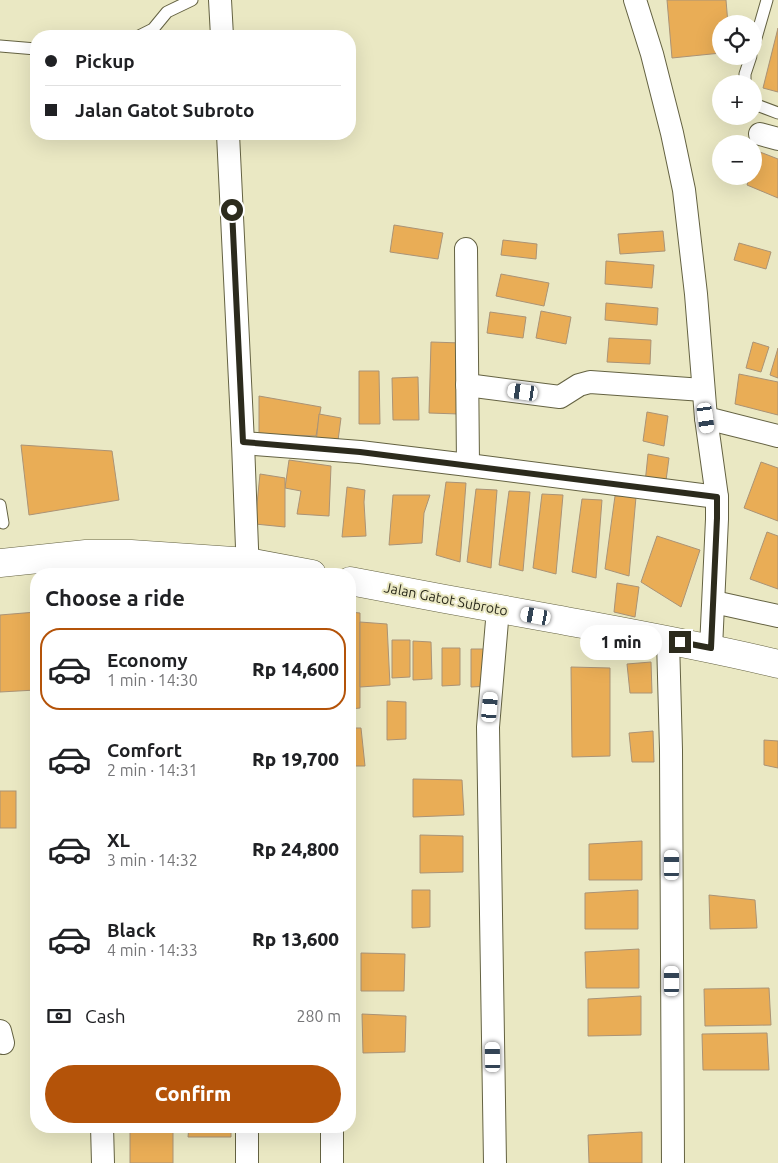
<!DOCTYPE html>
<html lang="en">
<head>
<meta charset="utf-8">
<style>
	body { margin:0; font-family:Ubuntu,sans-serif; background:#f6f6f6; color:#202124; height:100vh; display:flex; flex-direction:column; font-size:19px; white-space:nowrap }
	* { box-sizing:border-box; margin:0 }
	p { font-size:16px; color:#757577 }
	.icon { flex:none; width:28px; height:28px; fill:none; stroke:currentColor; stroke-width:2; stroke-linecap:round; stroke-linejoin:round }
	.map { position:relative; flex:1; overflow:hidden }
	.details { position:absolute; left:30px; top:568px; width:326px; height:565px; display:flex; flex-direction:column; background:#fff; border-radius:20px; box-shadow:0 5px 20px #0002 }
	.details>* { flex:none }
	.hud { position:absolute; left:30px; top:30px; width:326px; height:110px; border-radius:20px; box-shadow:0 5px 20px #0002; display:grid; align-content:center; height:110px; padding:0 15px; background:#fff }
	.controls { position:absolute; left:712px; top:15px; display:grid; gap:10px }
	.controls a { display:grid; place-items:center; width:50px; height:50px; border-radius:50%; background:#fff; box-shadow:0 5px 20px #0002; font-size:25px }
	.end { position:absolute; width:22px; height:22px; margin:-11px; border:6px solid #2c2b1d; background:#fff; box-shadow:0 0 0 2px #fff }
	.from { border-radius:50% }
	.bubble { position:absolute; height:35px; border-radius:18px; background:#fff; box-shadow:0 5px 20px #0002; font-size:16px; font-weight:800; line-height:35px; text-align:center }
	.car { position:absolute; width:15px; height:30px; margin:-15px -8px; border-radius:6px; box-shadow:0 0 4px 1px #0007; background:linear-gradient(#fff 24%,#345 0 40%,#fff 0 76%,#345 0 86%,#fff 0) }
	.hud b { display:flex; align-items:center; gap:18px; height:48px; font-size:19px }
	.hud b+b { border-top:1px solid #e0e0e0 }
	.hud i { width:12px; height:12px; background:#202124 }
	ul { padding:0; list-style:none }
	li { display:flex; align-items:center; gap:15px; height:82px; margin:0 10px 8px; padding:0 5px; border:2px solid transparent; border-radius:20px }
	li div { flex:1 }
	li b { display:block; font-size:19px }
	li em { font-style:normal; font-weight:800 }
	li.current { border-color:#b45309 }
	li>.icon { width:45px; height:45px; stroke-width:1.5 }
	h2 { padding:0 15px; font-size:22px; line-height:60px }
	.pay { display:flex; align-items:center; gap:12px; height:55px; padding:0 15px; font-size:19px }
	.pay p { margin-inline-start:auto }
	.cta { display:flex; gap:10px; margin-top:auto; padding:10px 15px }
	.cta a { flex:1; height:58px; border-radius:30px; background:#b45309; color:#fff; font-size:20px; font-weight:800; line-height:58px; text-align:center }
	.map>svg:first-child { display:block }
	.building { fill:#e9ad56; stroke:#aa9376 }
	.lines { fill:none; stroke-linecap:round; stroke-linejoin:round }
	.service-casing { stroke:#646242; stroke-width:13 }
	.minor-casing { stroke:#646242; stroke-width:24 }
	.tertiary-casing { stroke:#646242; stroke-width:29 }
	.service { stroke:#fff; stroke-width:11 }
	.minor { stroke:#fff; stroke-width:22 }
	.tertiary { stroke:#fff; stroke-width:28 }
	.route { stroke:#2c2b1d; stroke-width:6 }
	.labels { text-anchor:middle; stroke-width:4; stroke-linejoin:round; paint-order:stroke }
	.street-label { font-size:14px; fill:#2c2b1d; stroke:#eae8c3 }
</style>
</head>
<body>
<div class="map">
<svg width="778" height="1163" viewBox="0 0 778 1163">
	<rect width="100%" height="100%" fill="#eae8c3"/>
	<g class="building">
		<path d="M667 0H726L728 24H721V53L672 58Z"/>
		<path d="M778 28V92L763 88Z"/>
		<path d="M760 152 778 159V198L747 185 750 176H754V167Z"/>
		<path d="M394 225 443 233 438 259 390 252Z"/>
		<path d="M663 231 665 251 620 254 618 234Z"/>
		<path d="M503 240 537 244 536 259 501 255Z"/>
		<path d="M739 243 771 252 766 269 734 260Z"/>
		<path d="M606 261 654 265 652 288 605 284Z"/>
		<path d="M501 274 549 283 544 306 496 296Z"/>
		<path d="M606 303 658 308 657 325 605 320Z"/>
		<path d="M541 311 571 317 566 344 536 338Z"/>
		<path d="M490 312 526 317 523 338 487 333Z"/>
		<path d="M609 338 651 340 650 364 607 362Z"/>
		<path d="M431 342 461 343 459 414 429 413Z"/>
		<path d="M753 342 769 347 761 372 746 368Z"/>
		<path d="M778 348V378L770 375Z"/>
		<path d="M359 371H379L380 424H359Z"/>
		<path d="M739 374 778 382V415L735 404Z"/>
		<path d="M418 377 419 420H393L392 378Z"/>
		<path d="M259 396 321 407 316 436 259 434Z"/>
		<path d="M647 412 668 416 664 446 643 441Z"/>
		<path d="M319 414 341 418 337 448 316 443Z"/>
		<path d="M21 445 112 451 119 500 29 515Z"/>
		<path d="M648 454 669 458 665 488 645 483Z"/>
		<path d="M289 460 331 466 329 516 297 514 301 491 285 488Z"/>
		<path d="M761 462 778 468V521L744 508Z"/>
		<path d="M260 474 285 478V527L255 524Z"/>
		<path d="M446 482 466 483 460 562 436 555Z"/>
		<path d="M347 487 365 490 364 502 366 536 342 537Z"/>
		<path d="M476 489 497 490 491 568 467 562Z"/>
		<path d="M509 491 530 492 523 571 499 565Z"/>
		<path d="M542 494 563 495 556 574 533 568Z"/>
		<path d="M393 495H430L424 513 422 543 389 545Z"/>
		<path d="M615 496 636 497 629 576 605 569Z"/>
		<path d="M582 499 602 500 596 578 572 572Z"/>
		<path d="M767 532 778 536V589L750 579Z"/>
		<path d="M657 536 700 550 681 607 641 582Z"/>
		<path d="M617 583 639 587 635 617 614 612Z"/>
		<path d="M36 612V690L0 692V615Z"/>
		<path d="M350 612 360 613V708L350 709Z"/>
		<path d="M360 622 387 624 390 685 360 687Z"/>
		<path d="M392 640H410V677L392 678Z"/>
		<path d="M413 641 431 642 432 679 413 680Z"/>
		<path d="M442 648H460V685L442 686Z"/>
		<path d="M471 649H489L490 686 471 687Z"/>
		<path d="M651 662 652 693H630L627 664Z"/>
		<path d="M571 667 610 668V756L572 757Z"/>
		<path d="M32 698H36V721H34Z"/>
		<path d="M387 701 406 702V739L387 740Z"/>
		<path d="M350 728H361L365 766H350Z"/>
		<path d="M653 731 654 762H632L629 733Z"/>
		<path d="M764 740 778 741V768L764 765Z"/>
		<path d="M413 779 462 780 464 815 413 817Z"/>
		<rect x="0" y="791" width="16" height="37"/>
		<path d="M420 835 463 836V872L420 873Z"/>
		<path d="M642 841V880H589V844Z"/>
		<path d="M412 890H430V927L412 928Z"/>
		<path d="M638 890V929H585V893Z"/>
		<path d="M709 895 755 900 757 928 710 929Z"/>
		<path d="M639 949V988H586L585 952Z"/>
		<path d="M361 953 405 954 404 991H361Z"/>
		<path d="M769 988 771 1025 705 1026 704 989Z"/>
		<path d="M641 996V1035L588 1036V999Z"/>
		<path d="M362 1014 406 1016 405 1052 363 1053Z"/>
		<path d="M767 1033 769 1070H703L702 1034Z"/>
		<path d="M189 1126H231V1137H188Z"/>
		<path d="M130 1130 173 1131V1163H130Z"/>
		<path d="M642 1132V1163H589L588 1135Z"/>
	</g>
	<g class="lines">
		<g class="service-casing">
			<g id="service">
				<path d="M139 36 153 29 167 12 192 0"/>
				<path d="M754 45 767 0"/>
				<path d="M0 46 36 49"/>
				<path d="M745 84V74L751 56"/>
				<path d="M754 104 778 113"/>
				<path d="M0 505 3 523"/>
			</g>
		</g>
		<g class="minor-casing">
			<g id="minor">
				<path d="M220 0 222 36"/>
				<path d="M635 0 652 54 672 133 684 190 696 294 706 418 717 497V519L711 648"/>
				<path d="M228 134 243 443 248 574"/>
				<path d="M760 134 778 139"/>
				<path d="M467 385 560 397 579 385 590 382 703 390"/>
				<path d="M706 418 778 436"/>
				<path d="M243 443 360 452 468 465 466 249"/>
				<path d="M468 465 717 497"/>
				<path d="M86 554 87 574"/>
				<path d="M714 602 778 616"/>
				<path d="M668 640 671 750 673 1163"/>
				<path d="M0 1031 3 1043"/>
				<path d="M102 1126 103 1163"/>
				<path d="M247 1126V1163"/>
				<path d="M332 1126V1163"/>
				<path d="M495 1163 488 727 498 609"/>
			</g>
		</g>
		<g class="tertiary-casing">
			<g id="tertiary">
				<path d="M0 563 86 554H131L248 562 312 574"/>
				<path d="M350 581C418 594 487 607 555 619 630 633 704 646 778 664"/>
			</g>
		</g>
		<use href="#service" class="service"/>
		<use href="#minor" class="minor"/>
		<use href="#tertiary" class="tertiary"/>
	</g>
	<g class="lines">
		<path class="route" d="M232 210 243 442 360 452 717 497V518L711 648 680 642"/>
	</g>
	<g class="labels">
		<g class="street-label">
			<text transform="translate(446 599) rotate(11)" y="5">Jalan Gatot Subroto</text>
		</g>
	</g>
</svg>
<div class="controls">
<a><svg class="icon" aria-label="locate" viewBox="0 0 24 24"><circle cx="12" cy="12" r="6"/><path d="M12 2v4M12 18v4M2 12h4M18 12h4"/></svg></a>
<a>+</a>
<a>−</a>
</div>
<i class="end from" style="left:232px;top:210px"></i>
<i class="end" style="left:680px;top:642px"></i>
<div class="bubble" style="left:580px;top:625px;width:82px">1 min</div>
<i class="car" style="left:523px;top:392px;rotate:278deg"></i>
<i class="car" style="left:706px;top:418px;rotate:172deg"></i>
<i class="car" style="left:536px;top:616px;rotate:280deg"></i>
<i class="car" style="left:490px;top:707px;rotate:5deg"></i>
<i class="car" style="left:672px;top:865px;rotate:0deg"></i>
<i class="car" style="left:672px;top:981px;rotate:0deg"></i>
<i class="car" style="left:493px;top:1057px;rotate:359deg"></i>
<div class="hud">
<b><i class="from"></i>Pickup</b>
<b><i></i>Jalan Gatot Subroto</b>
</div>
<section class="details">
<h2>Choose a ride</h2>
<ul>
<li class="current"><svg class="icon" aria-label="car" viewBox="0 0 24 24"><path d="M5 17H2v-5l4-1 3-4h7l3 4 3 1v5h-3M9 17h6M6 11h13"/><circle cx="7" cy="17" r="2"/><circle cx="17" cy="17" r="2"/></svg><div><b>Economy</b><p>1 min · 14:30</p></div><em>Rp 14,600</em></li>
<li><svg class="icon" aria-label="car" viewBox="0 0 24 24"><path d="M5 17H2v-5l4-1 3-4h7l3 4 3 1v5h-3M9 17h6M6 11h13"/><circle cx="7" cy="17" r="2"/><circle cx="17" cy="17" r="2"/></svg><div><b>Comfort</b><p>2 min · 14:31</p></div><em>Rp 19,700</em></li>
<li><svg class="icon" aria-label="car" viewBox="0 0 24 24"><path d="M5 17H2v-5l4-1 3-4h7l3 4 3 1v5h-3M9 17h6M6 11h13"/><circle cx="7" cy="17" r="2"/><circle cx="17" cy="17" r="2"/></svg><div><b>XL</b><p>3 min · 14:32</p></div><em>Rp 24,800</em></li>
<li><svg class="icon" aria-label="car" viewBox="0 0 24 24"><path d="M5 17H2v-5l4-1 3-4h7l3 4 3 1v5h-3M9 17h6M6 11h13"/><circle cx="7" cy="17" r="2"/><circle cx="17" cy="17" r="2"/></svg><div><b>Black</b><p>4 min · 14:33</p></div><em>Rp 13,600</em></li>
</ul>
<div class="pay"><svg class="icon" aria-label="cash" viewBox="0 0 24 24"><path d="M3 7h18v10H3z"/><circle cx="12" cy="12" r="2"/></svg>Cash<p>280 m</p></div>
<div class="cta"><a>Confirm</a></div>
</section>
</div>
</body>
</html>
